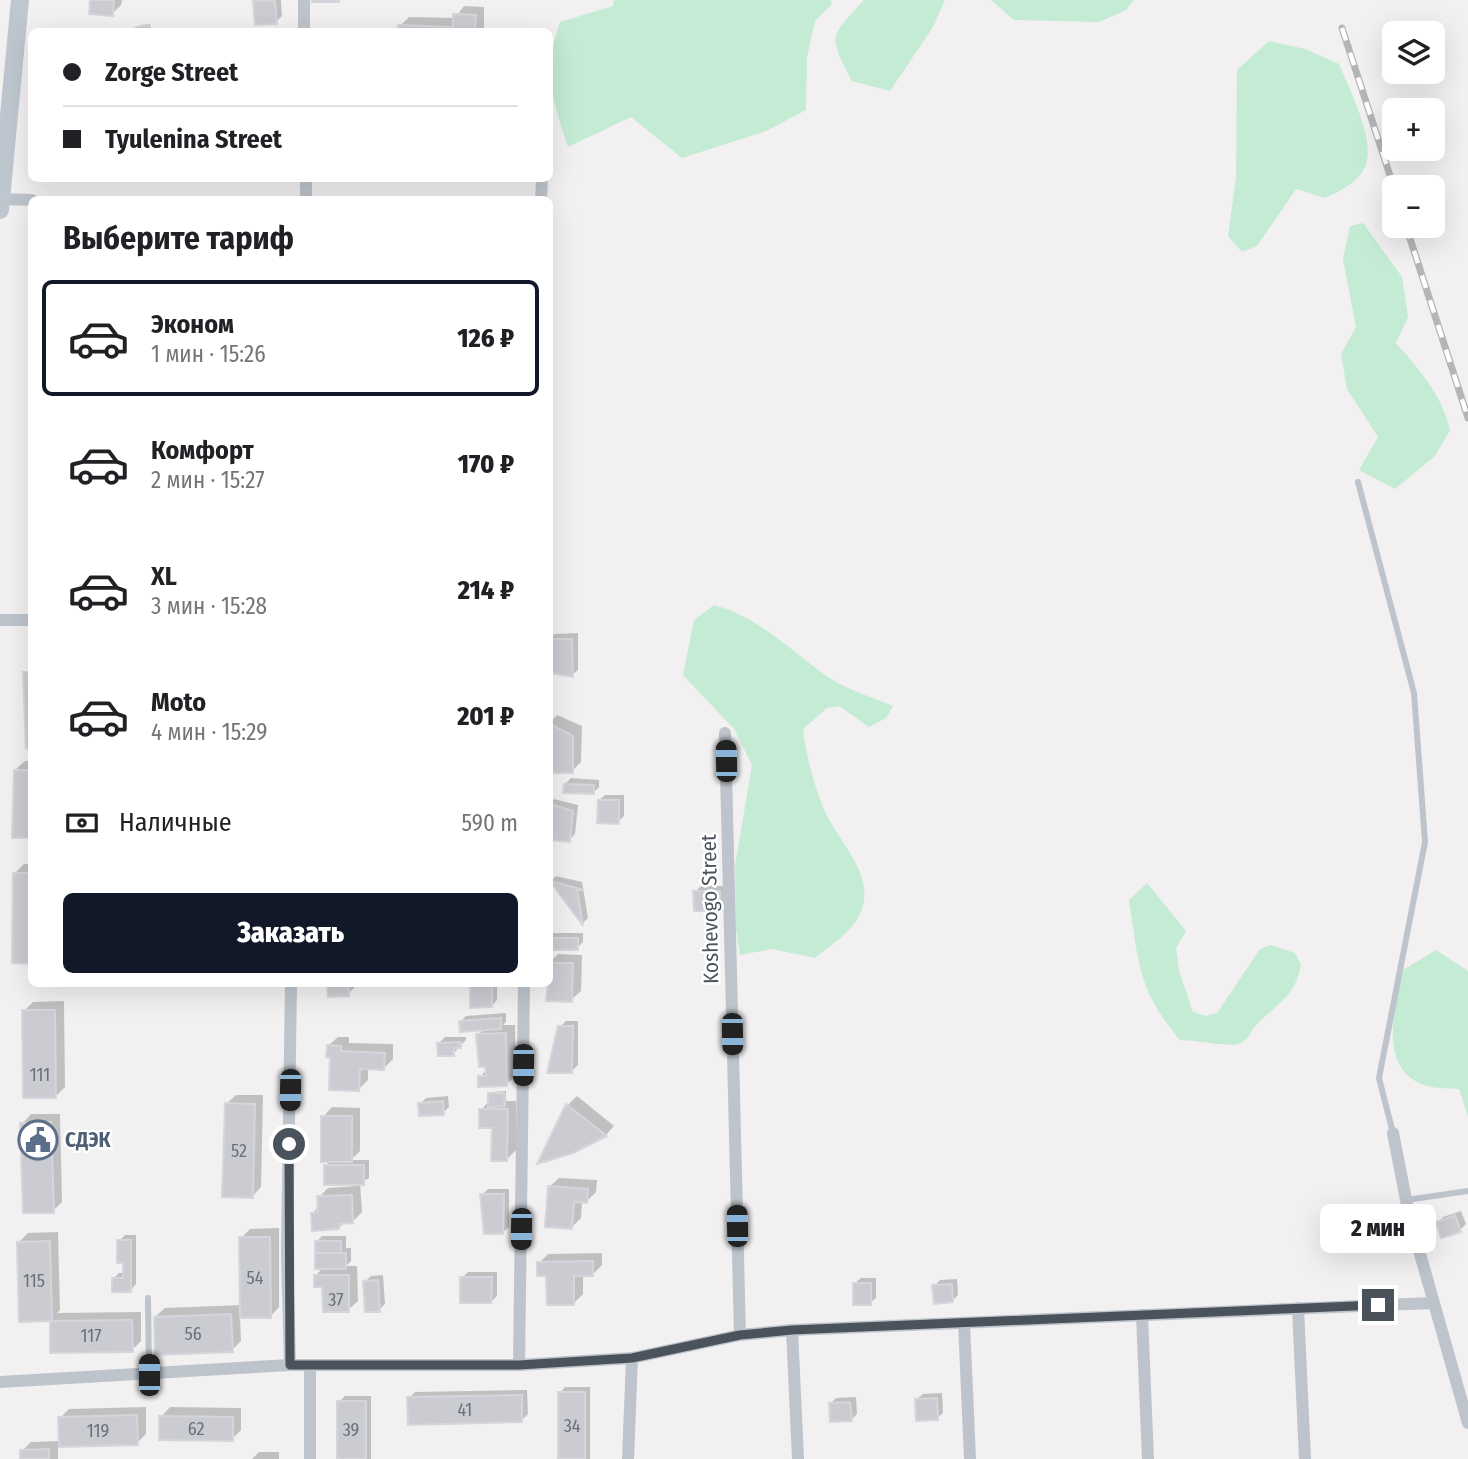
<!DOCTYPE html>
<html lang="ru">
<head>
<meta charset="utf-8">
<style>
	body { margin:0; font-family:"Fira Sans Condensed",sans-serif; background:#f2f2f2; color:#202124; height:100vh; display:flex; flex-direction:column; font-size:26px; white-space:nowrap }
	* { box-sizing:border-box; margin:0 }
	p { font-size:23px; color:#757577 }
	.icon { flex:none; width:38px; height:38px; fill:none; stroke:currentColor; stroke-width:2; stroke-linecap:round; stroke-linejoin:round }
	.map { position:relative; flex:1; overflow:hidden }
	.sheet { position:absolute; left:28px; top:196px; width:525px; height:791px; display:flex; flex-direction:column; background:#fff; border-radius:10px; box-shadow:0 7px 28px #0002 }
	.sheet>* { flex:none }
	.banner { position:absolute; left:28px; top:28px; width:525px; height:154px; border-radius:10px; box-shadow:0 7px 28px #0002; display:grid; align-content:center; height:154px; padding:0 35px; background:#fff }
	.fabs { position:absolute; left:1382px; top:21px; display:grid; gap:14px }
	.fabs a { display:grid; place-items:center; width:63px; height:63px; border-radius:10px; background:#fff; box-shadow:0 7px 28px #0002; font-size:35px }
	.end { position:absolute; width:32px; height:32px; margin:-16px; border:9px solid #4a535b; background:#fff; box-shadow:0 0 0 4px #fff }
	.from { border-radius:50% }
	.bubble { position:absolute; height:49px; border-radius:10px; background:#fff; box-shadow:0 7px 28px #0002; font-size:23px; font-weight:800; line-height:49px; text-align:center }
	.car { position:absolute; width:21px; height:42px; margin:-21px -10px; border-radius:9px; box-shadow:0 0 5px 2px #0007; background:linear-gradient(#222 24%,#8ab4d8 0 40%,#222 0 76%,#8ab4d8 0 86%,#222 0) }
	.banner b { display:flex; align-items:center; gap:24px; height:66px; font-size:26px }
	.banner b+b { border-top:2px solid #e0e0e0 }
	.banner i { width:18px; height:18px; background:#202124 }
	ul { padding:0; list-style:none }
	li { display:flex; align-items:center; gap:21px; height:116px; margin:0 14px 10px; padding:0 21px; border:4px solid transparent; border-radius:10px }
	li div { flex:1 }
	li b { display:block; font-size:26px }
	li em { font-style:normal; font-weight:800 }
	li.selected { border-color:#111827 }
	li>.icon { width:63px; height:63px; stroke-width:1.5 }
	h2 { padding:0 35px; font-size:32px; line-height:84px }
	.pay { display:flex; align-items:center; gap:18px; height:77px; padding:0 35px; font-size:26px }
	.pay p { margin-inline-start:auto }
	.button { display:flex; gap:14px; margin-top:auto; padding:14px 35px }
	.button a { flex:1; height:80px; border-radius:10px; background:#111827; color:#fff; font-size:28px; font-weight:800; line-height:80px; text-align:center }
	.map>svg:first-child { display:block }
	.green { fill:#c4ebd3 }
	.shadow { fill:#0003 }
	.building { fill:#cbccd2; stroke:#d5d6db; stroke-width:2 }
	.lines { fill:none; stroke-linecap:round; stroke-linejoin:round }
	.lane { stroke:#bdc4cb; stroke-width:6 }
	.street { stroke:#bdc4cb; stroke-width:12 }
	.secondary { stroke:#bec6cf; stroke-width:18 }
	.rail-casing { stroke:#b3b5b9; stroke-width:7 }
	.rail { stroke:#fff; stroke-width:4.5; stroke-dasharray:13; stroke-linecap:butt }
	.route { stroke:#4a535b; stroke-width:9 }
	.labels { text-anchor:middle; stroke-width:5; stroke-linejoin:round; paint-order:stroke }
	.number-label { font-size:18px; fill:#6a7179 }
	.street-label { font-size:21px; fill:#4a535b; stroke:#fff }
	.service-label { font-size:21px; font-weight:bold; fill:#4e5e75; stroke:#fff; text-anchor:start }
</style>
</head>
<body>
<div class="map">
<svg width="1468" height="1459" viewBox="0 0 1468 1459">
	<rect width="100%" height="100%" fill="#f2f0f0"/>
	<g class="green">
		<path d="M614 0H831L832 4 815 21 807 57 806 110 766 131 682 158 631 117 568 147C552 96 542 75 560 22L613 6Z"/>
		<path d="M864 0H945L933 27 890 91 852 81C828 33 829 39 864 0Z"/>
		<path d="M991 0H1134L1126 10 1099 22 1014 20Z"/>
		<path d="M1269 41 1305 49 1339 64C1349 89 1378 143 1364 169 1356 184 1339 191 1325 198L1296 189 1257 246 1242 252 1228 236 1236 177 1237 70Z"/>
		<path d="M1363 223 1402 277 1408 317 1396 343C1419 369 1442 395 1450 430L1435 456 1395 489 1359 470 1378 437 1347 389 1341 354 1356 327 1343 259 1350 226Z"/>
		<path d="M714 605C759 617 791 651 828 677 847 690 872 697 893 706L886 718 869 727 839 706 827 708 803 729C806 756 813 781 823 807 837 842 881 878 858 918 850 933 828 947 815 958L772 949 740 955 736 929 735 866 752 765 734 729 683 675 694 620Z"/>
		<path d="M1147 883 1186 931 1176 948 1179 971 1193 1012 1206 1016 1217 1013 1260 949 1270 945 1295 953 1301 965C1294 998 1279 1002 1257 1024 1251 1030 1249 1040 1239 1044 1231 1047 1193 1040 1180 1040 1137 989 1139 963 1129 900Z"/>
		<path d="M1436 950 1468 971V1116L1459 1089C1448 1088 1431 1089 1421 1084 1377 1064 1396 1005 1403 970Z"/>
	</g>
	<g class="shadow">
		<path d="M92 0H122L121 5 112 14Z"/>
		<path d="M257 0H281L282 16 276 22Z"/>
		<path d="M464 6 484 7V32H400V26L409 17 455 18Z"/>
		<path d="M150 24 151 32H139L141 25Z"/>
		<path d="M578 633V670L572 675 550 671V638L554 634Z"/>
		<path d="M557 715 582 726 581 762 572 771H550V722Z"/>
		<path d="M25 761H32V837L15 770Z"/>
		<path d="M571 778 599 780V787L593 793 565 784Z"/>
		<path d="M605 795H624V816L618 822 599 800Z"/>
		<path d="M554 799 578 805 575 834 569 840 550 838V803Z"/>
		<path d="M24 864H32V962L14 874Z"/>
		<path d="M556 876 582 882 588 918 583 923 551 881Z"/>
		<path d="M701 886H725V904L720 910 695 892Z"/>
		<path d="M551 933H583V942L577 948H550Z"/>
		<path d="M558 954 582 955 581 991 571 1000 550 984V962Z"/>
		<path d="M328 984H354V988L348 994 329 995Z"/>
		<path d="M472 984H497V1000L492 1006H472Z"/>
		<path d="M64 1001 65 1087 56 1096 24 1011 33 1002Z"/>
		<path d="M506 1013V1022L503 1025H515L516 1075 506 1085 480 1077 487 1069 478 1035 484 1029 461 1021 466 1016Z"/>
		<path d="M566 1021H578V1065L572 1071 560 1027Z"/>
		<path d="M338 1037H349V1043L393 1044V1059L384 1068H368V1080L359 1089 332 1056 328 1046Z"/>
		<path d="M445 1037H466V1040L453 1054 439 1043Z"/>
		<path d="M506 1091V1101H516V1150L507 1159 493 1127 481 1110 490 1100 492 1092Z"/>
		<path d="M236 1095H263L261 1187 252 1197 226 1104Z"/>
		<path d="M448 1096 449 1107 443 1113 420 1104 426 1098Z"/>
		<path d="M577 1096 614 1126 606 1135 572 1151 540 1161 568 1105Z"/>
		<path d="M332 1107 360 1108V1151L351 1160H369V1178L360 1183 362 1212 353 1221 344 1222 339 1228 313 1213 319 1206V1197L328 1188 357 1186 326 1165 332 1160 323 1117Z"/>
		<path d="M31 1114H60L62 1202 53 1211 22 1124Z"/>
		<path d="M559 1178 597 1180 596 1192 587 1201H582L581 1218 572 1227 549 1187Z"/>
		<path d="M488 1189H509V1227L503 1232 482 1195Z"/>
		<path d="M1461 1211 1466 1224 1460 1230 1438 1223 1443 1217Z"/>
		<path d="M279 1228V1307L270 1317H240L241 1341 232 1350 155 1317 165 1308 241 1305V1238L250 1229Z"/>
		<path d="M58 1232 60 1310 57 1313 141 1312V1341L132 1350 51 1322 54 1319 21 1320 19 1242 28 1233Z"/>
		<path d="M125 1235H136V1284L131 1290 113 1279 119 1273H125L119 1241Z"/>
		<path d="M322 1236H346V1248H351V1261L346 1266H357L358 1301 348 1310 316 1275 324 1267 316 1242Z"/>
		<path d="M602 1253V1265L593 1274H583V1294L574 1303 539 1263 548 1254Z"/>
		<path d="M468 1272H497V1296L491 1302 462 1278Z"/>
		<path d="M383 1275 385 1304 379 1310 365 1282 371 1276Z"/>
		<path d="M861 1278H876V1298L870 1303 855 1283Z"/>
		<path d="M957 1279 958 1295 952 1301 934 1286 940 1280Z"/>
		<path d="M565 1387H590V1459H560V1393Z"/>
		<path d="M527 1390 528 1414 522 1420 409 1398 415 1392Z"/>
		<path d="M942 1393 943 1413 937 1418 917 1399 923 1394Z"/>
		<path d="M345 1396H371V1459H339V1402Z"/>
		<path d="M856 1397 857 1414 851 1420 830 1404 836 1398Z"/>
		<path d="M146 1407V1434L137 1443 58 1445V1459H22V1451L31 1442 61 1441 60 1418 69 1409Z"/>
		<path d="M170 1407 241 1408V1430L232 1439 161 1417Z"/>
		<path d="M259 1452H279V1459H252Z"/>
	</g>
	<g class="building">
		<path d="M90 0H114L113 16 89 14Z"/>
		<path d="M275 0 277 24 255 25 253 1Z"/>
		<rect x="312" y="0" width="27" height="2"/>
		<path d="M453 14 476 15 475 32H398V25L453 27Z"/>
		<path d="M148 25 149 32H137L136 27Z"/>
		<path d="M550 639H572L573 677 550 673Z"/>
		<path d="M23 672H32V748H26Z"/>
		<path d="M550 724 573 736V773H550Z"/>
		<path d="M14 770H32V838H12Z"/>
		<path d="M564 784 594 785V794L563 793Z"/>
		<path d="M598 800H619V824L597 823Z"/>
		<path d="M550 804 573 811 570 842 550 840Z"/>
		<path d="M13 873H32V964L12 963Z"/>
		<path d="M550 881 584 890H577L583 926Z"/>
		<path d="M693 891H720V911H694Z"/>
		<rect x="550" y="938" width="28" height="12"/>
		<path d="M550 963H573L572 1002 546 1001Z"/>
		<path d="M327 984H348L349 996 328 997Z"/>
		<path d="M470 984H492V1007L470 1008Z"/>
		<path d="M22 1010H55L56 1098H23Z"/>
		<path d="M501 1018V1029L460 1032 459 1021Z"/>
		<path d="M558 1026H573L572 1073H547Z"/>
		<path d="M506 1033 507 1086 478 1087V1076H486L485 1067H479L476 1034Z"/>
		<path d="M461 1042V1048H454V1056H438L437 1043Z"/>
		<path d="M327 1045 341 1046V1051L385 1053 384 1070 360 1069 359 1091 329 1090 330 1058 326 1057Z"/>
		<path d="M488 1093H504L505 1106 488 1107Z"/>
		<path d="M443 1101 444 1115 419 1116 418 1103Z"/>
		<path d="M225 1103 255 1104 253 1198 222 1197Z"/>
		<path d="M566 1104 607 1136 573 1153 537 1164Z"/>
		<path d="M479 1109H508L507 1161H491L492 1128H479Z"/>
		<rect x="321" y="1116" width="31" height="46"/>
		<path d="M51 1122 54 1213H23L20 1123Z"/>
		<rect x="324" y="1165" width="40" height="20"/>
		<path d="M548 1186 588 1189 587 1203 574 1202 572 1229 545 1227Z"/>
		<path d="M480 1194H504L503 1234H484Z"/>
		<path d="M352 1195 353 1223 339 1224V1229L312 1231 311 1213 318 1212 317 1196Z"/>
		<path d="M1455 1215 1461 1232 1441 1238 1436 1222Z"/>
		<path d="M239 1237H270L271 1318H240Z"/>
		<path d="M117 1240H131V1292H112V1278H123V1263H117Z"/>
		<path d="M50 1241 52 1321 19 1322 17 1242Z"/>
		<rect x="315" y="1241" width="26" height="12"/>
		<rect x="315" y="1253" width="31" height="16"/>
		<path d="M593 1261V1276H574V1305H547L546 1276H537V1262Z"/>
		<path d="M314 1275H349V1312H323L322 1287H314Z"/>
		<path d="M460 1277H492L491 1303H460Z"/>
		<path d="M378 1280 380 1312H365L363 1281Z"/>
		<rect x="853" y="1283" width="18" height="22"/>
		<path d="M952 1284 953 1302 934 1304 932 1285Z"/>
		<path d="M231 1314 233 1352 155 1355 154 1317Z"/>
		<path d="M132 1320 133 1352 50 1353V1321Z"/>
		<rect x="558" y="1392" width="27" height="67"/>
		<path d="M522 1395V1422L408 1425 407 1397Z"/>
		<path d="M937 1398 938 1420 916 1421 915 1399Z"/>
		<rect x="337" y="1401" width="29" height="58"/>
		<path d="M850 1402 852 1421 830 1422 829 1403Z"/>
		<path d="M137 1415 138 1445 59 1447 58 1417Z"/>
		<path d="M159 1416 233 1417V1441L159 1440Z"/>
		<path d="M49 1449V1459H20V1450Z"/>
	</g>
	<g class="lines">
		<g class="lane">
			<path d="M1358 482 1414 693 1425 842 1379 1078 1393 1133"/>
			<path d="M1406 1200 1468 1191"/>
			<path d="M148 1298 149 1373"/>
		</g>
		<g class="street">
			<path d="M304 0V32"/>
			<path d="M306 178V200"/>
			<path d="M1 199 32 200"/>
			<path d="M541 200 542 178"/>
			<path d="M0 620H32"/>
			<path d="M725 733 740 1335"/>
			<path d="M1393 1133 1409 1215 1468 1423"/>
			<path d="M1298 1308 1305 1459"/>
			<path d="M1142 1315 1148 1459"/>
			<path d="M964 1323 970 1459"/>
			<path d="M792 1330 798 1459"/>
			<path d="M290 1365 287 1254 291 984"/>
			<path d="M310 1365V1459"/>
			<path d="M519 1365 524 984"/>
			<path d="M0 1382 290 1365H519L632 1358 740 1335 792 1330 1432 1303"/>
			<path d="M628 1459 632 1358"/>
		</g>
		<path class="secondary" d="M0 210 20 0"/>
		<g class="rail-casing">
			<g id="rail">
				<path d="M1342 28 1395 191"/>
				<path d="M1406 226 1468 418"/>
			</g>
		</g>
		<use href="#rail" class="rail"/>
	</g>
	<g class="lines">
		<path class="route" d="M289 1144 290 1365H519L632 1358 740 1335 792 1330 1378 1305"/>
	</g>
	<defs>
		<g id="civic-ring" transform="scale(2.0125)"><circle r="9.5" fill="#fff" stroke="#5c6f8a" stroke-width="1.5"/><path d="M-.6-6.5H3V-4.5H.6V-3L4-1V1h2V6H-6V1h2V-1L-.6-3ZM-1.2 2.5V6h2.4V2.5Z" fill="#5c6f8a"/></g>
	</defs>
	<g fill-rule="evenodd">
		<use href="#civic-ring" x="38" y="1140"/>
	</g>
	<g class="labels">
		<g class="number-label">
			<text x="40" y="1081">111</text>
			<text x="239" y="1157">52</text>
			<text x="255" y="1284">54</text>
			<text x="34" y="1287">115</text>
			<text x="336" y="1306">37</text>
			<text x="193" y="1340">56</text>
			<text x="91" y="1342">117</text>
			<text x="465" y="1416">41</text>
			<text x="572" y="1432">34</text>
			<text x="196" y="1435">62</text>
			<text x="351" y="1436">39</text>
			<text x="98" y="1437">119</text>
		</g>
		<g class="street-label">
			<text transform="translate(710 909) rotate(-91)" y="7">Koshevogo Street</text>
		</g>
		<g class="service-label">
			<text x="65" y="1147">СДЭК</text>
		</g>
	</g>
</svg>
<div class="fabs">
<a><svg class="icon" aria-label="layers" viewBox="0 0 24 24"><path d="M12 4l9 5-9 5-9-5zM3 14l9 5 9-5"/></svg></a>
<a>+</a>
<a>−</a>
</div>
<i class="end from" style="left:289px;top:1144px"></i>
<i class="end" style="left:1378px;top:1305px"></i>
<div class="bubble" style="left:1320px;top:1204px;width:116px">2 мин</div>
<i class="car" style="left:726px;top:761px;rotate:359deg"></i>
<i class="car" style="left:732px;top:1034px;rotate:179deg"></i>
<i class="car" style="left:523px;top:1065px;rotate:181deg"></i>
<i class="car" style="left:290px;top:1090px;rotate:181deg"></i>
<i class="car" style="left:737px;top:1226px;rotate:359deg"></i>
<i class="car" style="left:521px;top:1229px;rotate:181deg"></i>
<i class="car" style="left:149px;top:1375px;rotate:0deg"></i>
<div class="banner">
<b><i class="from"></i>Zorge Street</b>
<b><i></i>Tyulenina Street</b>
</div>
<section class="sheet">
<h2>Выберите тариф</h2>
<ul>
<li class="selected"><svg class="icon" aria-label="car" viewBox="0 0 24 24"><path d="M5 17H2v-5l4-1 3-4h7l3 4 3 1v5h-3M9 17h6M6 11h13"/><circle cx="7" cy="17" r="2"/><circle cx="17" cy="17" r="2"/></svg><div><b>Эконом</b><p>1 мин · 15:26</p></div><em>126 ₽</em></li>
<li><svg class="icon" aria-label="car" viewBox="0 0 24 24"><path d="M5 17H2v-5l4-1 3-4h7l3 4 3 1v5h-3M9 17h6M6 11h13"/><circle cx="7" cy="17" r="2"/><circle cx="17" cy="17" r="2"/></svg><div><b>Комфорт</b><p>2 мин · 15:27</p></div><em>170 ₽</em></li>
<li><svg class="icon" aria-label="car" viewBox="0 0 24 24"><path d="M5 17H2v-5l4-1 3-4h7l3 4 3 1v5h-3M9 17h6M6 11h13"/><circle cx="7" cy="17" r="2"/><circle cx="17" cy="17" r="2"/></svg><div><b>XL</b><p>3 мин · 15:28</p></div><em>214 ₽</em></li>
<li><svg class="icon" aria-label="car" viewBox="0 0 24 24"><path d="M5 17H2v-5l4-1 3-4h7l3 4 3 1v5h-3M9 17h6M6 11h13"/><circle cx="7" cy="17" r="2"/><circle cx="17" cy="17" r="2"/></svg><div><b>Moto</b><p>4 мин · 15:29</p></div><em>201 ₽</em></li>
</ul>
<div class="pay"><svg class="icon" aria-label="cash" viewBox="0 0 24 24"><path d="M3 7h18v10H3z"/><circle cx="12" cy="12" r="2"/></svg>Наличные<p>590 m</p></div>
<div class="button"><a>Заказать</a></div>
</section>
</div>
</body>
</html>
